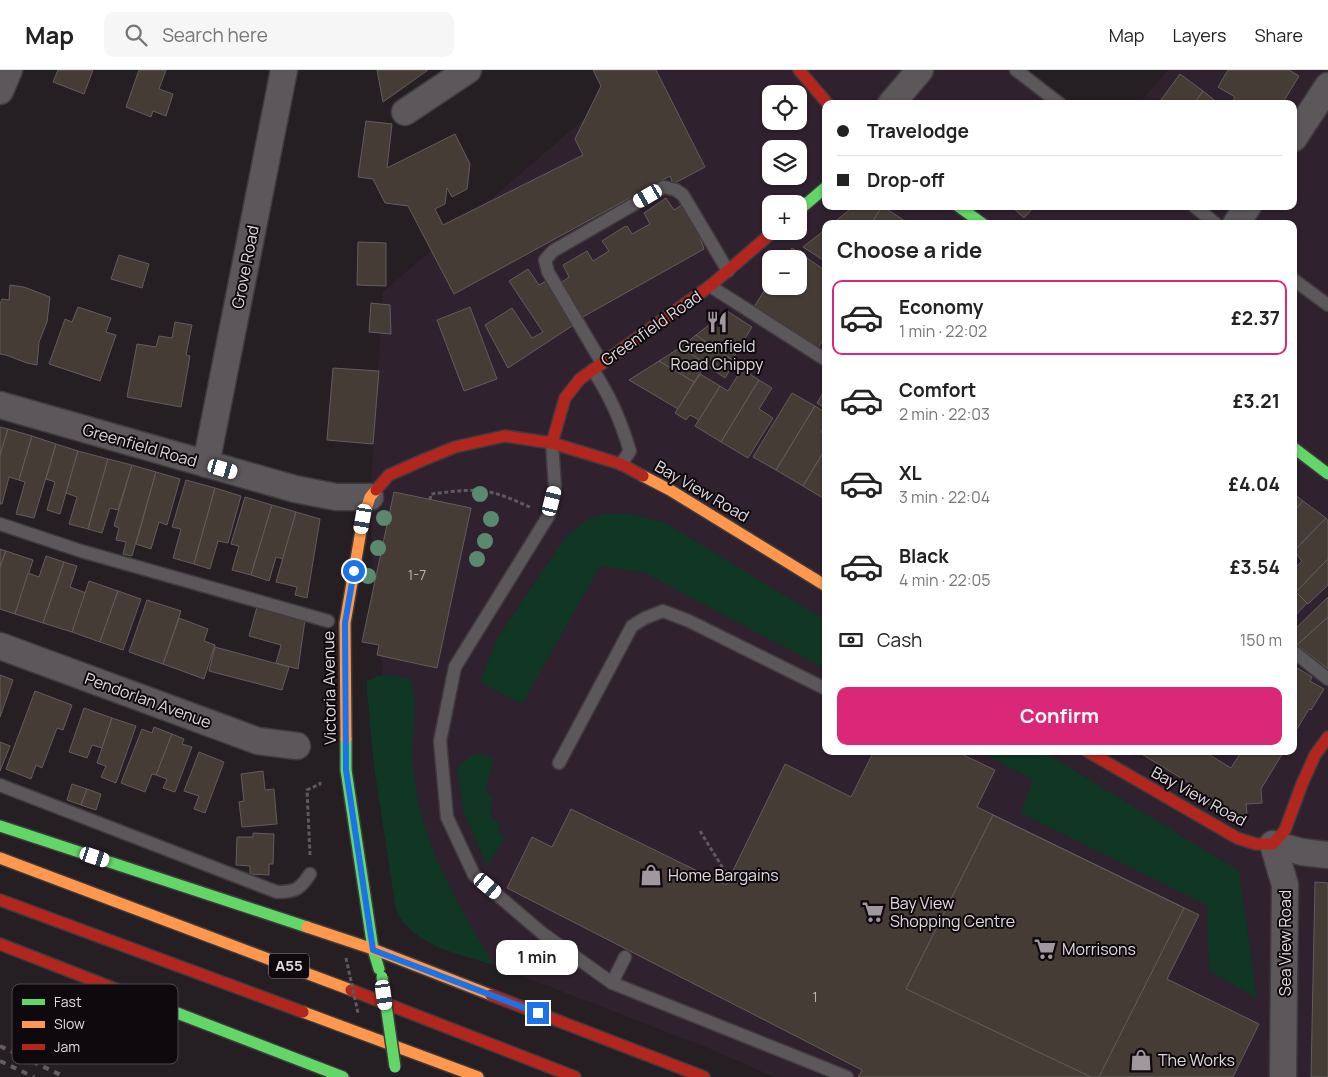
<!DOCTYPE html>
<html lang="en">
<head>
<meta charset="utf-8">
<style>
	body { margin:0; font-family:Manrope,sans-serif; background:#f6f6f6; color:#222; height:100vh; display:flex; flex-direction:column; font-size:19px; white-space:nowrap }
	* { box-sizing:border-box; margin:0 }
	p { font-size:16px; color:#767676 }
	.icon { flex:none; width:28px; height:28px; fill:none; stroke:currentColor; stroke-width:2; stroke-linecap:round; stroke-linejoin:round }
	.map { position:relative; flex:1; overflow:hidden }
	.panel { position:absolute; left:822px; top:150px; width:475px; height:535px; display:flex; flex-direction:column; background:#fff; border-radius:10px; box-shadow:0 1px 4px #0004 }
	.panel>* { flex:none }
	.hud { position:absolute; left:822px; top:30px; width:475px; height:110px; border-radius:10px; box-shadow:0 1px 4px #0004; display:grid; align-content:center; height:110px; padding:0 15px; background:#fff }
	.fabs { position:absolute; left:762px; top:15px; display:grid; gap:10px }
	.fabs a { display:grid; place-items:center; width:45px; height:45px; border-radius:10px; background:#fff; box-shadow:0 1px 4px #0004; font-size:25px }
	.end { position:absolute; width:22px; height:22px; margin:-11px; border:6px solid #1a73e8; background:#fff; box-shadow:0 0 0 2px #fff }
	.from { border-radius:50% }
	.bubble { position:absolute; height:35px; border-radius:10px; background:#fff; box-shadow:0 1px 4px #0004; font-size:16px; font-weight:700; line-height:35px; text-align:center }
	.car { position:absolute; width:15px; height:30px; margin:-15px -8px; border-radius:6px; box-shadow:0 0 4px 1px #0007; background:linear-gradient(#fff 24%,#345 0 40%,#fff 0 76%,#345 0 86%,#fff 0) }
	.hud b { display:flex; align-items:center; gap:18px; height:48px; font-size:19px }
	.hud b+b { border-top:1px solid #e0e0e0 }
	.hud i { width:12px; height:12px; background:#222 }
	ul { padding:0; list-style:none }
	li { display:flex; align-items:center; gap:15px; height:75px; margin:0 10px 8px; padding:0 5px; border:2px solid transparent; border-radius:10px }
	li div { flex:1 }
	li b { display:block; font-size:19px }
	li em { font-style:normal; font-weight:700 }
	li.on { border-color:#db2777 }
	li>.icon { width:45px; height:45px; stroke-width:1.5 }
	h2 { padding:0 15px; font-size:22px; line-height:60px }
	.pay { display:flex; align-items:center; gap:12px; height:55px; padding:0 15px; font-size:19px }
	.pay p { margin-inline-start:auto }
	.primary-button { display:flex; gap:10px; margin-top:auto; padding:10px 15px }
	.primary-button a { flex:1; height:58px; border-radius:10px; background:#db2777; color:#fff; font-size:20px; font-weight:700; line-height:58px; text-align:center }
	header { display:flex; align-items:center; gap:30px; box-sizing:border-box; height:70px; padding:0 25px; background:#fff; border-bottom:1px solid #e0e0e0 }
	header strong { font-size:24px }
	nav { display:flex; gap:28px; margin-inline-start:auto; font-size:18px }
	.search { width:350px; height:45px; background:#f6f6f6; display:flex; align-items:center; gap:12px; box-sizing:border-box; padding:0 18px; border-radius:10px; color:#767676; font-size:19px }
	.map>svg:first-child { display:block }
	.built { fill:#2f212e; fill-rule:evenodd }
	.green { fill:#0f3724 }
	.building { fill:#463c36; stroke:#625d5d }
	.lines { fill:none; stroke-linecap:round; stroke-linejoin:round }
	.lane-casing { stroke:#403b3f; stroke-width:15 }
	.street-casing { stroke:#403b3f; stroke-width:29 }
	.fast-casing { stroke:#403b3f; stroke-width:14 }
	.slow-casing { stroke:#403b3f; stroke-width:14 }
	.jam-casing { stroke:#403b3f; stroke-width:14 }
	.path { stroke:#5e5a5e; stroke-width:3; stroke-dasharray:4 2.5; stroke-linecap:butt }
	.lane { stroke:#5c575b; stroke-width:12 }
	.street { stroke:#5c575b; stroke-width:26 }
	.fast { stroke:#63d668; stroke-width:11 }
	.slow { stroke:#ff974d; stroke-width:11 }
	.jam { stroke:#b3261e; stroke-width:11 }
	.rail { stroke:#615d60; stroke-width:4; stroke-dasharray:6 6; stroke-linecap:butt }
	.fast-bridge-casing { stroke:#403b3f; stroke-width:14; stroke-linecap:butt }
	.path-bridge { stroke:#5e5a5e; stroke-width:3; stroke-dasharray:4 2.5; stroke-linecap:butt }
	.fast-bridge { stroke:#63d668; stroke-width:11 }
	.tree { fill:#5a896f }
	.route { stroke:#1a73e8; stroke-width:6 }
	.labels { text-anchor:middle; stroke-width:4; stroke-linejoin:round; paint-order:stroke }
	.number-label { font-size:14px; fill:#bab2b5 }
	.shield { fill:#0d090d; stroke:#a19ba0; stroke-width:1 }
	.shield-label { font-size:15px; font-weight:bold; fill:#e0d9df }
	.street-label { font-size:16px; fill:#e0d9df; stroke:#0d090d }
	.poi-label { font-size:16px; fill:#e0d9df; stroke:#0d090d; text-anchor:start }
	.key { fill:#0d090d; stroke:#4c474c; stroke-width:1 }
	.key-label { font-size:14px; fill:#e0d9df }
</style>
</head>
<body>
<header>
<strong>Map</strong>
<div class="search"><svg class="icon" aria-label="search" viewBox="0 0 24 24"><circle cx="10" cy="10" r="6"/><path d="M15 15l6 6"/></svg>Search here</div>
<nav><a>Map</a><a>Layers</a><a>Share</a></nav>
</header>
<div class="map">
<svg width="1328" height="1007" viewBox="0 0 1328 1007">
	<rect width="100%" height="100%" fill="#251f24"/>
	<path class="built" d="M641 0H1016L1060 34H826V136H1294V34H1139L1168 0H1328V1007H774L708 978 494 895 441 879 418 839 384 619 375 534 370 427 383 222ZM771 24H799V51H771ZM771 79H799V106H771ZM771 134H799V161H771ZM826 154H1294V681H826ZM771 189H799V216H771Z"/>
	<g class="green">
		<path d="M603 444H630L664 452 826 551V599L643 502 600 496 522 634 480 612 497 568 566 467 588 449Z"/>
		<path d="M393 605 411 610C419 638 410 668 413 697 419 770 457 834 494 895 459 884 413 876 396 840L374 696 367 620V611L377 606Z"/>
		<path d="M979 681H1042L1239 801 1257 929 1209 900 1207 835 1021 743 1033 710Z"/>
		<path d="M479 683 494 689 485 721 492 727 491 747 501 755 497 762 506 766 487 796 464 742 457 699 470 686Z"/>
	</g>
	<g class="building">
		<path d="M58 0H93L84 24 53 12Z"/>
		<path d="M139 0H166L159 19 173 24 166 46 153 41 151 47 126 37Z"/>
		<path d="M377 0H428L383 32Z"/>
		<path d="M593 0H656L705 97 673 114 670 106 454 224 408 136 385 133 373 109 358 107 366 51 392 54 387 98 455 64 470 94 467 119 452 127 447 118 445 134 435 139 443 155 583 85 575 69 601 16Z"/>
		<path d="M1228 0H1289L1299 6 1282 34H1231L1235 27 1218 17Z"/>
		<path d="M1180 4 1203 21 1194 34H1158Z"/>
		<path d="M1203 21 1219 34H1194Z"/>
		<path d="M666 128 674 140 683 134 695 153 704 179 581 248 563 216 562 212 569 207 563 195 587 181 593 191 609 181 602 171 624 157 627 156 632 164 650 154 644 143Z"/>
		<path d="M854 136H882L871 154H832Z"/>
		<path d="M882 136 905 151 903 154H871Z"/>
		<path d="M1011 136H1035L1024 148Z"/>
		<path d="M826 159V192L803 177Z"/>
		<path d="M358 172 386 173V216L357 215Z"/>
		<path d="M792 178 826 201V265L818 278 754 237 771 210V216H799V189H785Z"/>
		<path d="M119 185 149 194 142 218 111 209Z"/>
		<path d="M528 199 539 215 548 210 575 254 508 298 485 255 512 238 532 268 543 262 509 211Z"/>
		<path d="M10 215 24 217 50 227 47 252 39 272 37 295 27 293 6 285 0 284V234L2 229 9 230Z"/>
		<path d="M371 233 390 235 391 264 369 262Z"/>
		<path d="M78 237 111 248 106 262 116 265 100 311 49 294 65 249 72 252Z"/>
		<path d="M470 237 497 309 464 321 437 250Z"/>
		<path d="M727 241 752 257 732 290 696 265Z"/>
		<path d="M175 252 192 255 186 285 190 286 181 337 127 327 137 274 156 277 159 266 172 268Z"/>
		<path d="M696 265 735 292 725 308 681 277Z"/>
		<path d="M681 277 706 294 694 312 659 291Z"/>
		<path d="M659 291 694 312 678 339 629 310Z"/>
		<path d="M333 298 379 301 373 374 327 370Z"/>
		<path d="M742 299 759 310 721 372 695 356 720 316 728 321Z"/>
		<path d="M700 304 720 316 699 350 690 345 686 350 675 343Z"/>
		<path d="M759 310 772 318 759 339 773 348 748 388 721 372Z"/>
		<path d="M826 318V339L817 333Z"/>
		<path d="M792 323 815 336 776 400 753 387Z"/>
		<path d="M815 336 826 343V353L821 362 826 365V378L803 416 776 400Z"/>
		<path d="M0 357 8 359 0 385Z"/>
		<path d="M8 359 32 366 19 410 9 407 2 434H0V385Z"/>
		<path d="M32 366 56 374 34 448 16 444 25 412 19 410Z"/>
		<path d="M56 374 78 381 60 444 47 440 55 412 46 409Z"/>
		<path d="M826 378V430L803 416Z"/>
		<path d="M78 381 108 389 88 459 69 454 77 427 66 423Z"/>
		<path d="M108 389 132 395 118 440 110 438 102 463 88 459Z"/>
		<path d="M132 395 156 402 132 486 123 484 126 472 116 470 119 458 114 456Z"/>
		<path d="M156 402 180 409 167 455 159 452 151 479 136 474Z"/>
		<path d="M186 410 215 418 194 494 173 488 181 459 172 457Z"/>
		<path d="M215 418 241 426 228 473 218 471 210 499 194 494Z"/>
		<path d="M394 422 471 438 437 598 377 585 379 575 362 572Z"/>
		<path d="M1294 424 1303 431 1294 441Z"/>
		<path d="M245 427 272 435 251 505 232 500 239 476 231 474Z"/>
		<path d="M1303 431 1326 448 1294 481V441Z"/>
		<path d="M272 435 296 442 283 489 276 487 269 511 251 505Z"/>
		<path d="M296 442 320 449 307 528 295 525 297 517 276 512Z"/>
		<path d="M1326 448 1328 451V489L1294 524V499L1302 491 1294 481Z"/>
		<path d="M0 479 6 481 0 497Z"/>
		<path d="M6 481 33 490 15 544 0 539V497Z"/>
		<path d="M46 486 64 492 43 553 15 544 28 503 39 507Z"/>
		<path d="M1328 489V515L1308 534 1296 522Z"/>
		<path d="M64 492 77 496 70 517 86 523 72 562 43 553Z"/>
		<path d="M89 511 118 521 100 572 72 562Z"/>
		<path d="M118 521 141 529 123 580 100 572Z"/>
		<path d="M1296 522 1307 533 1294 547V524Z"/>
		<path d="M1328 527V547L1297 575 1294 573V560Z"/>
		<path d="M147 530 181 541 163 594 129 582Z"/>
		<path d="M257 537 305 550 298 599 276 593 281 575 249 566Z"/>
		<path d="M1328 547V599L1297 575Z"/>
		<path d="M179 548 208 559 204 571 215 575 204 609 163 594Z"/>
		<path d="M215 577 289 597 282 620 209 601Z"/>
		<path d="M1294 596 1312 607 1310 611 1324 619 1311 640 1309 639 1294 664Z"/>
		<path d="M0 605 13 610 0 647Z"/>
		<path d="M35 621 72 635 63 660 57 658 42 698 36 695 31 709 6 699Z"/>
		<path d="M84 638 112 648 102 678 92 675 87 688 69 682Z"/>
		<path d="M112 648 136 656 116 713 101 707 106 696 97 693Z"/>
		<path d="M154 657 172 664 156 705 152 704 145 722 121 713 142 659 152 663Z"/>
		<path d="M172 664 184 669 182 674 192 677 175 722 163 718 167 709 156 705Z"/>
		<path d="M0 672 10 676 0 701Z"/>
		<path d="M874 681H955L995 700 977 737 1199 845 1167 909 1259 954 1233 1007H858L862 1000 507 818 532 767 552 777 571 739 726 815 785 694 851 727Z"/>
		<path d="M1141 681H1203L1231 698 1242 681H1284L1261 719 1262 733 1246 734 1247 744 1244 748 1239 751 1235 750 1190 723 1194 716 1140 683Z"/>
		<path d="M199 682 224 692 205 743 194 739 199 726 184 721Z"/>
		<path d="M263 701 265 720 274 719 277 754 242 757 239 732 244 731 241 704Z"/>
		<path d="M72 714 87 719 81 735 67 730Z"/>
		<path d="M87 719 101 724 96 740 81 735Z"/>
		<path d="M993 745 1184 838 1099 1007H1091L906 919Z"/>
		<path d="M253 763 274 764 273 794H269V805L250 804V796L236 795 237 767H253Z"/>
		<path d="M1315 812 1328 813V1007H1311Z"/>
	</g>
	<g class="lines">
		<g class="lane-casing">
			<g id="lane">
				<path d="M1016 0 1060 34"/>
				<path d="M1194 136 1216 154"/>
				<path d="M1294 210 1328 235"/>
				<path d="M710 216 826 290"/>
				<path d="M602 293 548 202 545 190 553 181 664 117 676 120 683 125 728 201"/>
				<path d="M593 300C611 328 620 349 630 381L621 394"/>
				<path d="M552 373 555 417 549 445 455 597 440 671 447 747 474 805 542 863 612 913 847 1007"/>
				<path d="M0 454 81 481 328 551"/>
				<path d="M1294 582 1328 609"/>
				<path d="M559 693 632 556 645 548 663 541 689 551 826 619"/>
				<path d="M0 715 277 822C296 822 300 819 310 804"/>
				<path d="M612 913 625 887"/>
			</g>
		</g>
		<g class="street-casing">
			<g id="street">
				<path d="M0 21 9 0"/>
				<path d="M891 34 920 0"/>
				<path d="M405 42 468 0"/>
				<path d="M1294 68 1328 16"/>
				<path d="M1236 154 1248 136"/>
				<path d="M0 335 295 419 336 427H370"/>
				<path d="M206 394 284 0"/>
				<path d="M0 576 258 671 297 676"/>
				<path d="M1273 774 1285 815 1283 1007"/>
				<path d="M1273 774 1302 782 1328 785"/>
			</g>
		</g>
		<g class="fast-casing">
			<g id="fast">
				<path d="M958 136 983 154"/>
				<path d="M799 140 826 117"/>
				<path d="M1294 378 1328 404"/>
				<path d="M346 669V700L373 879 379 899"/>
				<path d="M0 756 307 857"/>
				<path d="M172 941 343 1007"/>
			</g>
		</g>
		<g class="slow-casing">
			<g id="slow">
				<path d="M643 406 670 420 826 516"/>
				<path d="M346 669 345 553 363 449 370 427 376 420"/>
				<path d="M0 788 351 920"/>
				<path d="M307 857 373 879 491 925"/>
				<path d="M303 942 478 1007"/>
			</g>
		</g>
		<g class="jam-casing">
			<g id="jam">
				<path d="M799 0 828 34"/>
				<path d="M552 373 565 328 580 309 710 216 774 161"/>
				<path d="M376 420 389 405 423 390 455 377 505 366 552 373 621 394 643 406"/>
				<path d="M1087 681 1237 768 1256 774H1273L1285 760 1302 714 1315 685 1328 667"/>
				<path d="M0 830 303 942"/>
				<path d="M0 874 172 941"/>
				<path d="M351 920 575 1007"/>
				<path d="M491 925 704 1007"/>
			</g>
		</g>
		<g class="path">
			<path d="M430 430 431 424C448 422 466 419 483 421 500 423 516 431 532 438"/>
			<path d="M700 761 729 808"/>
			<path d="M310 785 307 720 320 714V712"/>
		</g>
		<use href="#lane" class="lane"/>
		<use href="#street" class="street"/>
		<use href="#fast" class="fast"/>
		<use href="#slow" class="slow"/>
		<use href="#jam" class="jam"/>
		<g class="rail">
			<path d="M0 976 65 1007"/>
			<path d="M0 991 34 1007"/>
		</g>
		<g class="fast-bridge-casing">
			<path id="fast-bridge" d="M382 907 395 997"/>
		</g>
		<path class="path-bridge" d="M346 888 358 943"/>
		<use href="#fast-bridge" class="fast-bridge"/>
	</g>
	<g class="tree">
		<circle cx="480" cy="424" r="8"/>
		<circle cx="384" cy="448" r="8"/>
		<circle cx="491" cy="449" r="8"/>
		<circle cx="485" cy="471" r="8"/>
		<circle cx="378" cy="478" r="8"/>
		<circle cx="477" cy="489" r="8"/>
		<circle cx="368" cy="506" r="8"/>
	</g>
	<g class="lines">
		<path class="route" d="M354 501 345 553 346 700 373 880 538 943"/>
	</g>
	<defs>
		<g id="restaurant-bare" transform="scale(1.725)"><path d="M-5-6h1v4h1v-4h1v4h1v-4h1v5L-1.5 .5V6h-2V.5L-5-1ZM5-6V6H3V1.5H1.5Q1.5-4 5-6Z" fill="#9f989e" stroke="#0d090d" stroke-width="2.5" paint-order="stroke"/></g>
		<g id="shop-bare" transform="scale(1.725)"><path d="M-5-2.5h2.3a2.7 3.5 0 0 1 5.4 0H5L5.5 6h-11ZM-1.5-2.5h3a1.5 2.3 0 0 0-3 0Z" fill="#9f989e" stroke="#0d090d" stroke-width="2.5" paint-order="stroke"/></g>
		<g id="supermarket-bare" transform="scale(1.725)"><path d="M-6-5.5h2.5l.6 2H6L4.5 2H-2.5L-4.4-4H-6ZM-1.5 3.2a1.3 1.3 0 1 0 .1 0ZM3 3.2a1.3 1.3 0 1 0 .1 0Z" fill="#9f989e" stroke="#0d090d" stroke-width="2.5" paint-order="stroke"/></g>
	</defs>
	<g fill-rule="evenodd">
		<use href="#restaurant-bare" x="717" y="252"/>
		<use href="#shop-bare" x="651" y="805"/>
		<use href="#supermarket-bare" x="873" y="842"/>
		<use href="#supermarket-bare" x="1045" y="879"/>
		<use href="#shop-bare" x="1141" y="990"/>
	</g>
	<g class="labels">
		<g class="number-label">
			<text x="417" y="510">1-7</text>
			<text x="815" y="932">1</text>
		</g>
		<rect class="shield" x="269" y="883.5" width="40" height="25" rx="4"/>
		<g class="shield-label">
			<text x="289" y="901">A55</text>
		</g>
		<g class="street-label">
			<text transform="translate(245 197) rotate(-79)" y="6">Grove Road</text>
			<text transform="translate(651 258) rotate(-35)" y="6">Greenfield Road</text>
			<text transform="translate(140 375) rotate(16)" y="6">Greenfield Road</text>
			<text transform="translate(702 421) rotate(30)" y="6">Bay View Road</text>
			<text transform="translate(329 618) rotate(-91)" y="6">Victoria Avenue</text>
			<text transform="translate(148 630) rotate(20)" y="6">Pendorlan Avenue</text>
			<text transform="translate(1199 726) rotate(29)" y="6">Bay View Road</text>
			<text transform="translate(1285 873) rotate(-90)" y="6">Sea View Road</text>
		</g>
		<g class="poi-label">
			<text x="717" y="282" text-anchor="middle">Greenfield<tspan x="717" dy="18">Road Chippy</tspan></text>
			<text x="668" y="811">Home Bargains</text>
			<text x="890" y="839">Bay View<tspan x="890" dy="18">Shopping Centre</tspan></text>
			<text x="1062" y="885">Morrisons</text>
			<text x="1158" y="996">The Works</text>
		</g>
	</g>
	<rect x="12" y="914" width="166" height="80" rx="8" class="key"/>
	<rect x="22" y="929" width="23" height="6" fill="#63d668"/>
	<rect x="22" y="951" width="23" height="7" fill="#ff974d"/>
	<rect x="22" y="974" width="23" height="6" fill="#b3261e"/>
	<g class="key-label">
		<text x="54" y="937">Fast</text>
		<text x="54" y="959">Slow</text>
		<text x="54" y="982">Jam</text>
	</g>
</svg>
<div class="fabs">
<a><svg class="icon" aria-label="locate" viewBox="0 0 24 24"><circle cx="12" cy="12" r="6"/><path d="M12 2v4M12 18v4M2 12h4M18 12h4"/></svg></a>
<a><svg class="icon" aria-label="layers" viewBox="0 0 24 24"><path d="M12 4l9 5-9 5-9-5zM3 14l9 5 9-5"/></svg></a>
<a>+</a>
<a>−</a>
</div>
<i class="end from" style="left:354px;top:501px"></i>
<i class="end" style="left:538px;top:943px"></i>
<div class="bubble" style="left:496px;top:870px;width:82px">1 min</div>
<i class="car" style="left:648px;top:126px;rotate:240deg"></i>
<i class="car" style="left:223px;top:399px;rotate:106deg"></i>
<i class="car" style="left:552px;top:431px;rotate:14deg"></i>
<i class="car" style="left:363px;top:449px;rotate:190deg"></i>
<i class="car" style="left:95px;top:787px;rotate:108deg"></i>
<i class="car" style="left:488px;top:816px;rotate:130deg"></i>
<i class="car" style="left:384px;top:925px;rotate:172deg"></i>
<div class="hud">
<b><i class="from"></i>Travelodge</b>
<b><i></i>Drop-off</b>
</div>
<section class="panel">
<h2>Choose a ride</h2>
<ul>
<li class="on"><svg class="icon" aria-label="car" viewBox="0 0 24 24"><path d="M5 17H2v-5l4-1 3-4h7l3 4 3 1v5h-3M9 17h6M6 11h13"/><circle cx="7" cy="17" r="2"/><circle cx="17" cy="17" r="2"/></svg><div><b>Economy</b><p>1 min · 22:02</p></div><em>£2.37</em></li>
<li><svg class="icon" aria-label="car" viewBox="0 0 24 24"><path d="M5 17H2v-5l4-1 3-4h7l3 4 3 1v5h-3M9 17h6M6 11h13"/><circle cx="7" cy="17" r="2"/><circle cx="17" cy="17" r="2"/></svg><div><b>Comfort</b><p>2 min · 22:03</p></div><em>£3.21</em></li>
<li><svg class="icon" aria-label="car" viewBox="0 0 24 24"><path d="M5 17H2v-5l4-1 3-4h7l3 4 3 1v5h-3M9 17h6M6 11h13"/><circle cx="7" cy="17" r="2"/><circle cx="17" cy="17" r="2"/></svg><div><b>XL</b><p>3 min · 22:04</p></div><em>£4.04</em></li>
<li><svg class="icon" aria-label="car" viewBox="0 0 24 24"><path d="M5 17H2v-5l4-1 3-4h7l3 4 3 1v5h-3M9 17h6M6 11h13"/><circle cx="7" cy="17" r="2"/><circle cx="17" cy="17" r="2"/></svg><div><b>Black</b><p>4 min · 22:05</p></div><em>£3.54</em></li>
</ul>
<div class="pay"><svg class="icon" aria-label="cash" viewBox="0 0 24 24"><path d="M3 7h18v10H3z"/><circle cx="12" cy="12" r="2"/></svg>Cash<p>150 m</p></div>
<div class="primary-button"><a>Confirm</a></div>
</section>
</div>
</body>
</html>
